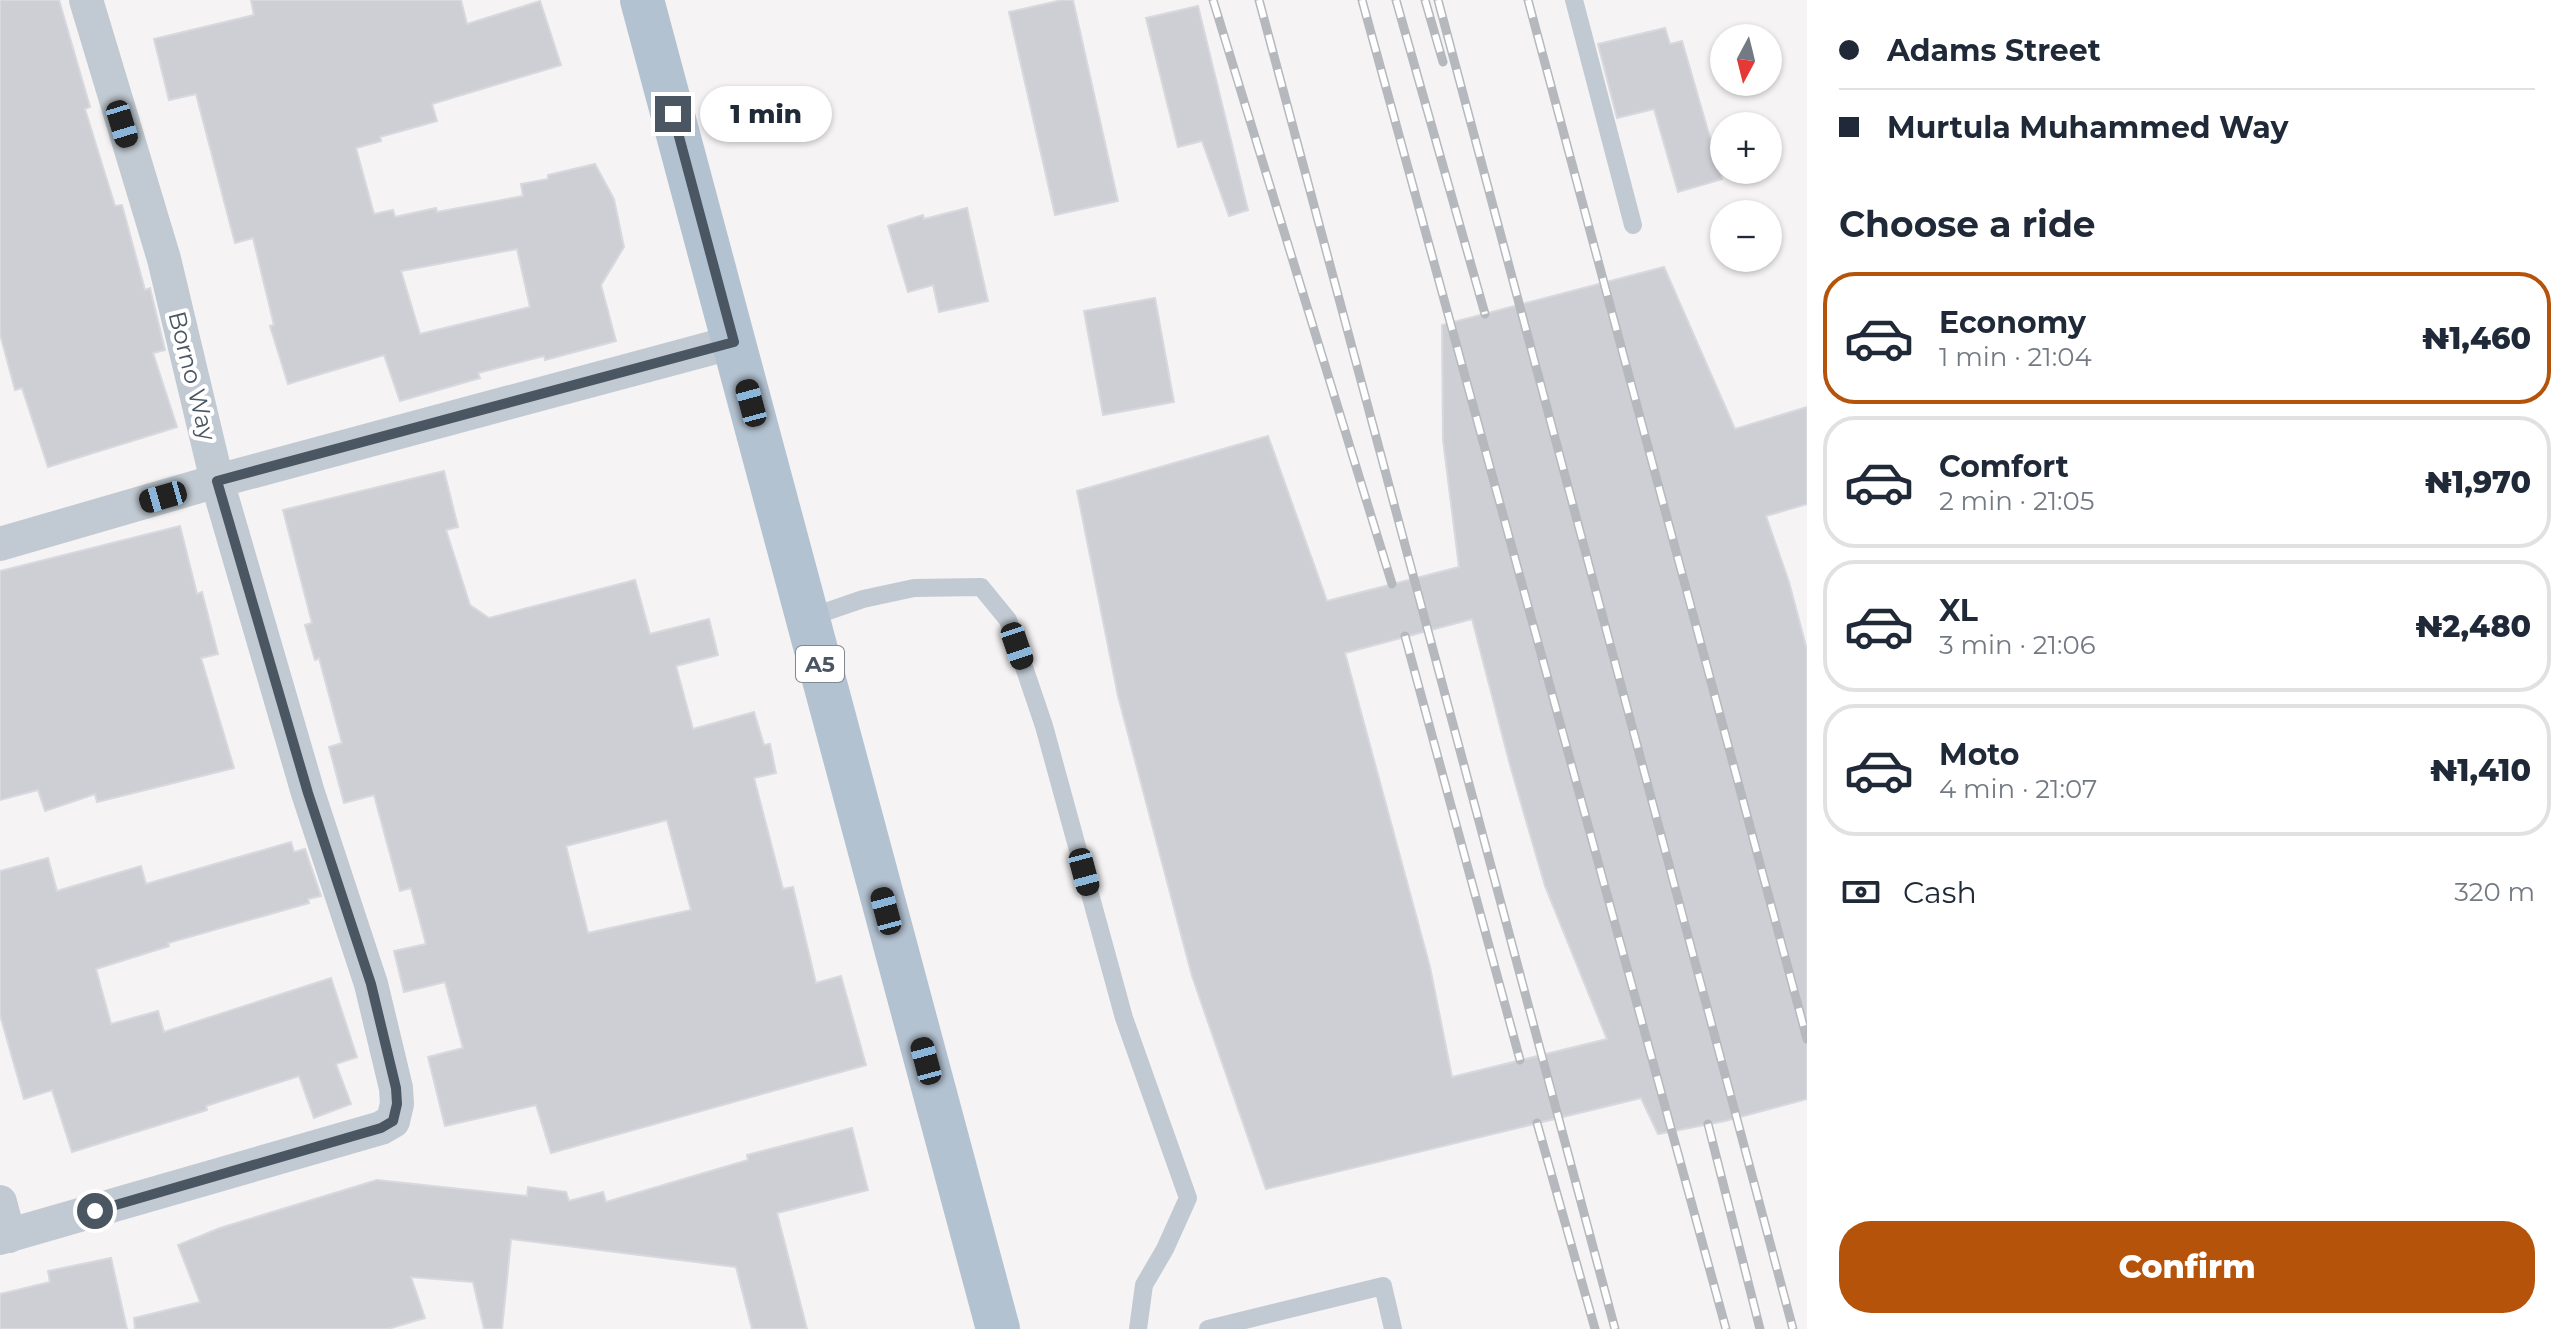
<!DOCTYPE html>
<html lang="en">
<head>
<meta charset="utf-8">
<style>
	body { margin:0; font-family:Montserrat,sans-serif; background:#f2f2f3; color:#1f2937; height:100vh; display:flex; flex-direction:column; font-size:30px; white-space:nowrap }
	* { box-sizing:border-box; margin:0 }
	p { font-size:26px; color:#747a83 }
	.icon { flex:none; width:44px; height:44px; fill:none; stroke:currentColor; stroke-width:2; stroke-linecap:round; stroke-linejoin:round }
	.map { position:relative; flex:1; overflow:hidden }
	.drawer { display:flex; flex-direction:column; background:#fff; width:760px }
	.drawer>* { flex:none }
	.hud { display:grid; align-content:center; height:176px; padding:0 32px; background:#fff }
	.needle { width:52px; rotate:187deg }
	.fabs { position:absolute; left:1710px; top:24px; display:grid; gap:16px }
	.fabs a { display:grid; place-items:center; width:72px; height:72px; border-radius:50%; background:#fff; box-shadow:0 2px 6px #0004; font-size:40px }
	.end { position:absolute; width:36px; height:36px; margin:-18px; border:10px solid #4a5661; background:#fff; box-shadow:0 0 0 4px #fff }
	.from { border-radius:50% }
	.bubble { position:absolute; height:56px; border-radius:28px; background:#fff; box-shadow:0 2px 6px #0004; font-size:26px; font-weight:800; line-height:56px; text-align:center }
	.car { position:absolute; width:24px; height:48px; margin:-24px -12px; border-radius:10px; box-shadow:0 0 6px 2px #0007; background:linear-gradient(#222 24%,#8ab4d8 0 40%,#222 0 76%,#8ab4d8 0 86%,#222 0) }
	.hud b { display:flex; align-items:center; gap:28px; height:76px; font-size:30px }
	.hud b+b { border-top:2px solid #e0e1e3 }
	.hud i { width:20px; height:20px; background:#1f2937 }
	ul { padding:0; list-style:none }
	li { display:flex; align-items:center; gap:24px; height:132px; margin:0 16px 12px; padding:0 16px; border:4px solid #e0e1e3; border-radius:32px }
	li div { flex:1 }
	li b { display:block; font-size:30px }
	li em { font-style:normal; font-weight:800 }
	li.active { border-color:#b45309 }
	li>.icon { width:72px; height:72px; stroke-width:1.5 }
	h2 { padding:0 32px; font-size:36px; line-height:96px }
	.pay { display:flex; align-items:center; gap:20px; height:88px; padding:0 32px; font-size:30px }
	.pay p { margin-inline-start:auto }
	.action { display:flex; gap:16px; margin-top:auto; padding:16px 32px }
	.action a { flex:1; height:92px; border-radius:32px; background:#b45309; color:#fff; font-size:32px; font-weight:800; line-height:92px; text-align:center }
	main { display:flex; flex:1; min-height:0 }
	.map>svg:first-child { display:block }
	.building { fill:#cdcfd5; stroke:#d7d9de; stroke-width:2; fill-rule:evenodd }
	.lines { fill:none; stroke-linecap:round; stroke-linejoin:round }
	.lane { stroke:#c1cad2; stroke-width:18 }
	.street { stroke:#c1cad2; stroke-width:34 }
	.primary { stroke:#b3c2d1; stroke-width:44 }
	.rail-casing { stroke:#b5b8bd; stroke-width:9 }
	.rail { stroke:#fff; stroke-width:6; stroke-dasharray:18; stroke-linecap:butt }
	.route { stroke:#4a5661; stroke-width:10 }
	.labels { text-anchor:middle; stroke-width:8; stroke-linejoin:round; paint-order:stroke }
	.shield { fill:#fff; stroke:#808990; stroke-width:2 }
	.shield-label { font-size:22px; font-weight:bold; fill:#4a5661 }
	.street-label { font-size:24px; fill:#4a5661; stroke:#fff }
</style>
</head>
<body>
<main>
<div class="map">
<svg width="1807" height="1329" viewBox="0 0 1807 1329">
	<rect width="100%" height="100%" fill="#f5f3f3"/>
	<g class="building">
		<path d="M0 0H59L90 107 85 109 115 206 122 205 145 290 150 288 165 350 153 353 177 427 48 467 22 388 15 390 0 334Z"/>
		<path d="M251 0H461L467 24 540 1 561 65 432 104 437 121 380 137 381 141 356 148 374 214 393 210 395 217 436 208 437 212 523 196 521 184 548 179V175L595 164 614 199 624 247 601 285 616 341 545 360 544 356 478 373 480 378 400 401 384 355 288 384 270 326 274 325 253 238 235 243 196 94 169 100 154 39 254 15ZM517 249 530 307 420 334 401 271Z"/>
		<path d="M1062 0H1073L1118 201 1055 215 1009 12Z"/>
		<path d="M1198 6 1248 210 1229 216 1202 141 1178 147 1146 18Z"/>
		<path d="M1665 28 1670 44 1682 41 1722 179 1678 192 1654 109 1617 118 1598 44Z"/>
		<path d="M967 208 988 301 939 312 933 285 908 292 888 226 923 215 924 219Z"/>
		<path d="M1664 267 1735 429 1807 407V504L1766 516 1789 582 1807 650V1099L1725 1121 1658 1134 1641 1098 1266 1189 1192 976 1118 696 1077 491 1268 436 1327 601 1459 567 1443 440 1442 325ZM1472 619 1510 765 1545 886 1607 1039 1452 1077 1430 967 1345 653Z"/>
		<path d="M1155 298 1174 402 1103 415 1084 311Z"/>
		<path d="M444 471 458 527 446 530 470 605 489 618 635 580 650 634 709 619 718 655 676 666 693 729 754 712 764 745 770 744 776 773 754 778 783 889 793 887 816 983 841 976 866 1065 551 1153 536 1105 445 1126 428 1057 463 1048 445 982 404 992 394 951 426 944 411 888 400 891 374 795 344 803 329 747 342 743 319 658 315 660 305 625 312 623 283 510ZM667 820 691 910 588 933 566 846Z"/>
		<path d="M180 526 197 594 202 592 218 654 201 658 234 768 97 802 95 794 45 811 38 790 0 800V571Z"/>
		<path d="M291 842 294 852 305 849 321 896 308 899 309 903 168 943 169 946 96 969 111 1024 158 1011 164 1032 331 978 357 1057 336 1064 351 1104 314 1118 299 1076 206 1106 207 1110 72 1152 52 1090 24 1099 0 1015V871L48 858 57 891 141 866 146 884Z"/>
		<path d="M852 1128 868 1190 777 1213 807 1329H752L736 1267 511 1239 502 1329H484L473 1282 411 1277 425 1318 388 1329H135L134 1318 200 1302 178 1245 220 1228 377 1180 527 1196 528 1187 566 1192 569 1201 603 1192 606 1202 748 1160 747 1155Z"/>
		<path d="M111 1258 127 1329H0V1294L50 1282 48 1271Z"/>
	</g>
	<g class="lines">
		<g class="lane">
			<path d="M1574 0 1633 225"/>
			<path d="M808 618 863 599 914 588 981 587 1008 620 1044 726 1124 1018 1188 1198 1165 1249 1144 1285 1138 1329"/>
			<path d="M1208 1329 1383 1286 1393 1329"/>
		</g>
		<g class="street">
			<path d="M0 544 217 481 734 342"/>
			<path d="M0 1202 9 1236"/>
			<path d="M0 1238 381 1128 393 1121 397 1104 396 1088 371 984 308 793 217 481 164 259 86 0"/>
		</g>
		<path class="primary" d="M642 0 998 1329"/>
		<g class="rail-casing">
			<g id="rail">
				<path d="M1213 0 1392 584"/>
				<path d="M1259 0 1615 1329"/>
				<path d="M1362 0 1726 1329"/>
				<path d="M1396 0 1485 314"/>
				<path d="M1425 0 1443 62"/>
				<path d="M1438 0 1793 1329"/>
				<path d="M1528 0 1807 1039"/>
				<path d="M1405 636 1520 1060"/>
				<path d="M1537 1123 1595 1329"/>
				<path d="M1708 1124 1760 1329"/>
			</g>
		</g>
		<use href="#rail" class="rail"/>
	</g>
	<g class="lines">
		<path class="route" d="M95 1211 381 1128 393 1121 397 1104 396 1088 371 984 308 793 217 481 734 342 673 114"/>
	</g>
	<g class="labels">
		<rect class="shield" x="796" y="646" width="48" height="36" rx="6"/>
		<g class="shield-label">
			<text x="820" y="672">A5</text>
		</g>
		<g class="street-label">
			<text transform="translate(192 376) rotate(76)" y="8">Borno Way</text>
		</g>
	</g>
</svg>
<div class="fabs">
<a><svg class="needle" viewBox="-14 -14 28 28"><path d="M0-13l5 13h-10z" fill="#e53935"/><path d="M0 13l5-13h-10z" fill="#747a83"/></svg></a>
<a>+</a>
<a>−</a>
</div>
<i class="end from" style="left:95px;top:1211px"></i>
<i class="end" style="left:673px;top:114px"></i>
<div class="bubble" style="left:700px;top:86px;width:132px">1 min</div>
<i class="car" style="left:122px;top:124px;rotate:163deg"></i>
<i class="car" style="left:751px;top:403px;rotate:345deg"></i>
<i class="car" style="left:163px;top:497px;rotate:254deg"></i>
<i class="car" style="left:1017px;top:646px;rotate:161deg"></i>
<i class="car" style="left:1084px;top:872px;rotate:165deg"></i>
<i class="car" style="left:886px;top:911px;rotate:345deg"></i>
<i class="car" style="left:926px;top:1061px;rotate:345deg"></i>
</div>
<section class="drawer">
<div class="hud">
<b><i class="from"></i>Adams Street</b>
<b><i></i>Murtula Muhammed Way</b>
</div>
<h2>Choose a ride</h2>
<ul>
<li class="active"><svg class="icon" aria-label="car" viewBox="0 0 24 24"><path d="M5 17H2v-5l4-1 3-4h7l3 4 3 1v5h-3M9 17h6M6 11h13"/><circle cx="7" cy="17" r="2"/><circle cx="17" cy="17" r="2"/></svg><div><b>Economy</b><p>1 min · 21:04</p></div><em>₦1,460</em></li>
<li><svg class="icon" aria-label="car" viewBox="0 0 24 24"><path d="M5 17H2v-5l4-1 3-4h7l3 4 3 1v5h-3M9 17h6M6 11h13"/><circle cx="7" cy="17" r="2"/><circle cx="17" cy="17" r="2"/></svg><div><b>Comfort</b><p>2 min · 21:05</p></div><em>₦1,970</em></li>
<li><svg class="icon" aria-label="car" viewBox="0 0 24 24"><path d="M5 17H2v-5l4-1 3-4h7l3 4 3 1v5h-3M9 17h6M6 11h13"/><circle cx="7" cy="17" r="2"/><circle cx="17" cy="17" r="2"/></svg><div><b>XL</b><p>3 min · 21:06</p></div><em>₦2,480</em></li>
<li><svg class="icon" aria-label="car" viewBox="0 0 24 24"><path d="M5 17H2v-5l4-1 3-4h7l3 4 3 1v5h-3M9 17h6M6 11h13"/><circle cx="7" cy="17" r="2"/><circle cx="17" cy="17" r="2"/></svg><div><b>Moto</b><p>4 min · 21:07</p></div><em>₦1,410</em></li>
</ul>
<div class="pay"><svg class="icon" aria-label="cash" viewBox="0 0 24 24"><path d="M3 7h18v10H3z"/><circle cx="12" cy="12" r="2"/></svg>Cash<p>320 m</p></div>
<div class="action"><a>Confirm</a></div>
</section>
</main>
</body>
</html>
